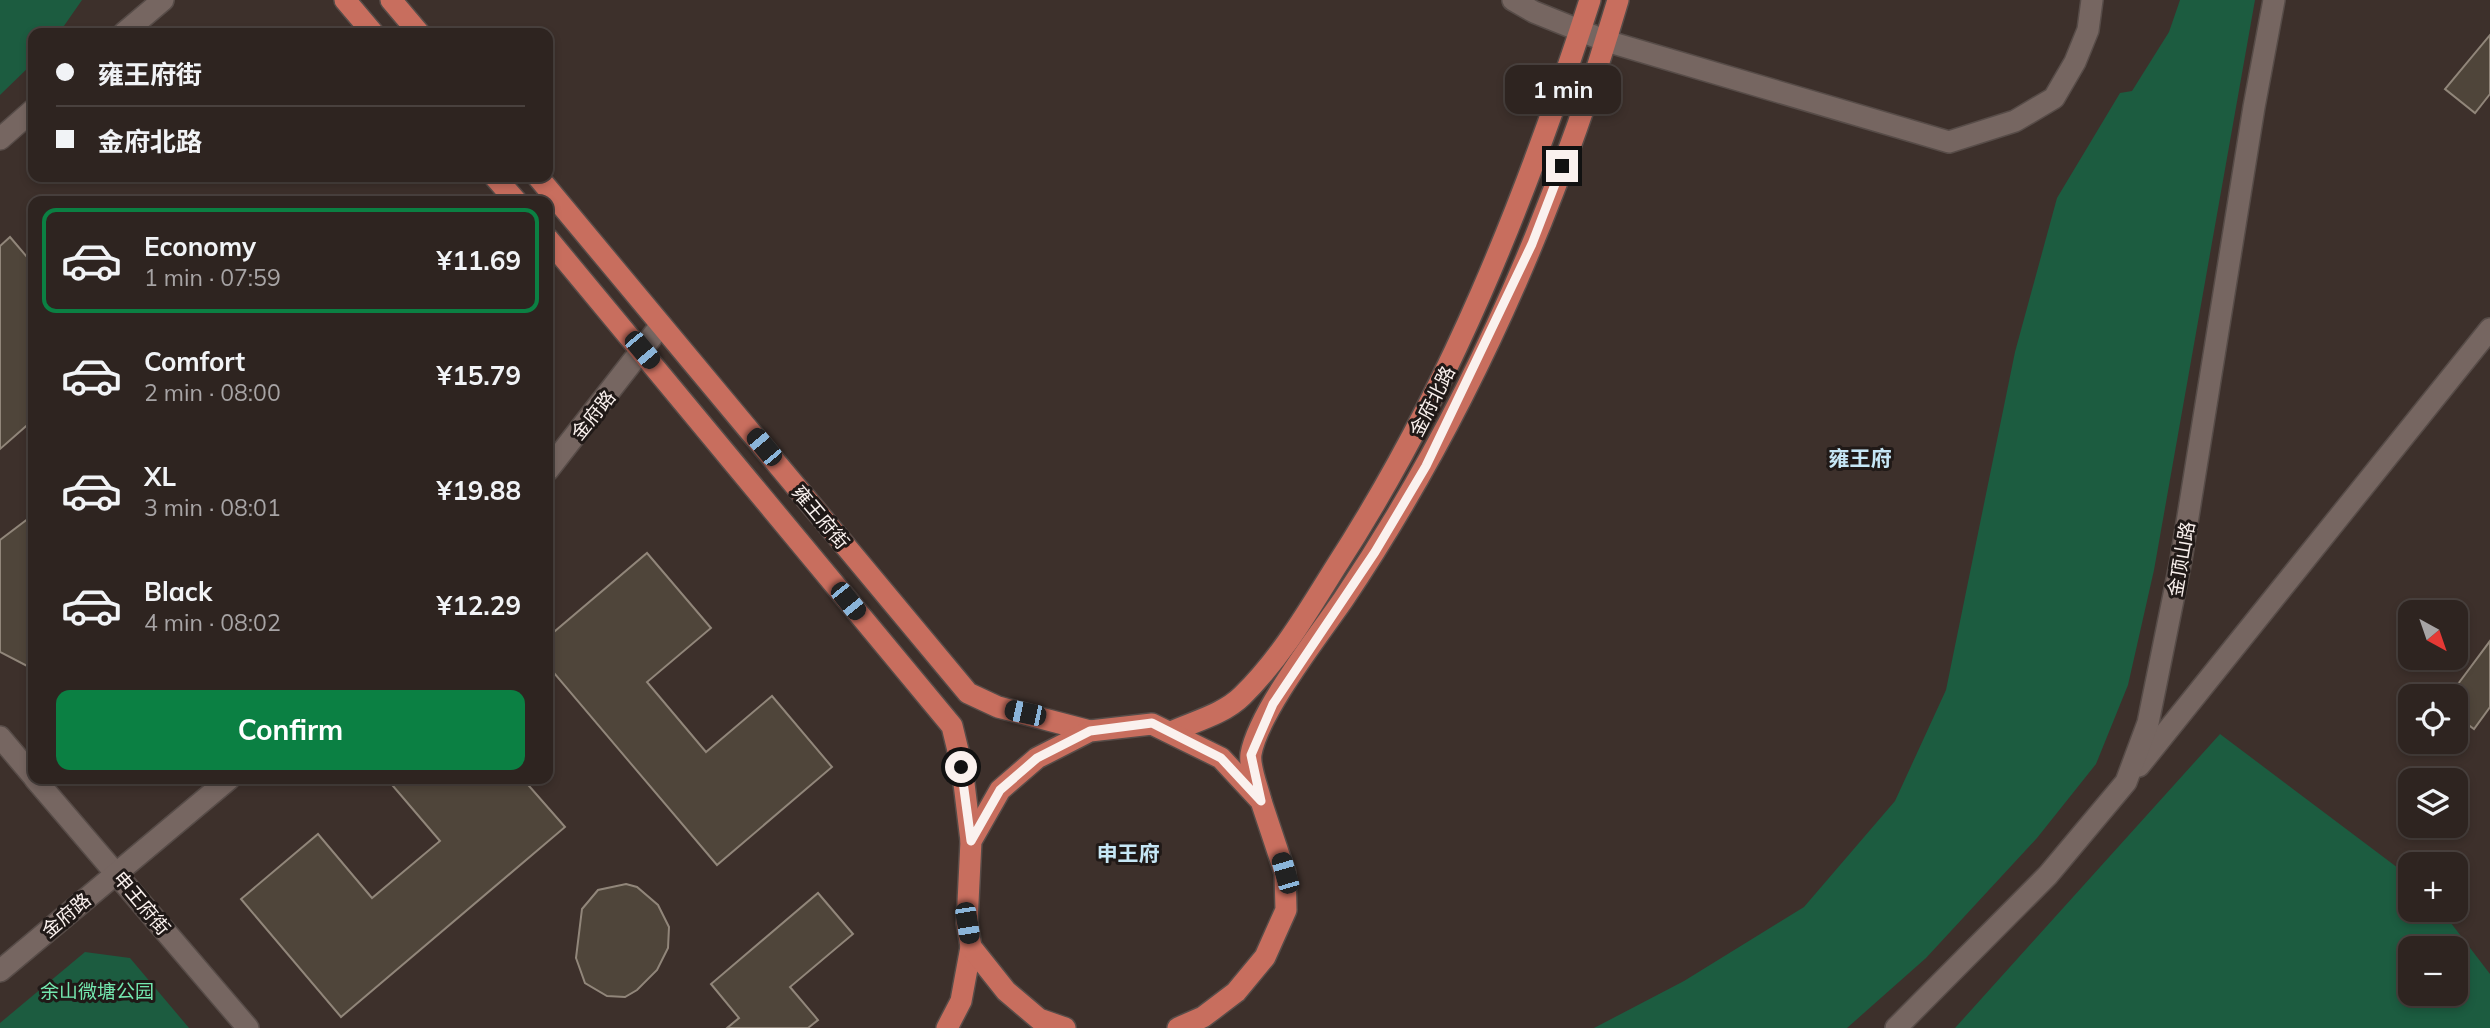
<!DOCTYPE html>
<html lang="en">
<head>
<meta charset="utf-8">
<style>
	body { margin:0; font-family:Mulish,"Noto Sans SC",sans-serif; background:#362c29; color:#f1f3f6; height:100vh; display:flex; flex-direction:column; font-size:26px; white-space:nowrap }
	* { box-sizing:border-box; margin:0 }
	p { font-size:23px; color:#a7a4a5 }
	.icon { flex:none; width:38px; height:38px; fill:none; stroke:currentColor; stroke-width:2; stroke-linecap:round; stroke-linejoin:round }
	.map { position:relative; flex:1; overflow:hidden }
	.side { position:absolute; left:28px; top:196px; width:525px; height:588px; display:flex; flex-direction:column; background:#2e2420; border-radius:14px; box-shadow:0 4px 10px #0003,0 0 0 2px #49413e }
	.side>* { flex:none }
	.hud { position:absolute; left:28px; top:28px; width:525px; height:154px; border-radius:14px; box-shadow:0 4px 10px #0003,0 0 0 2px #49413e; display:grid; align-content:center; height:154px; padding:0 28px; background:#2e2420 }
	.needle { width:46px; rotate:140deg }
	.fabs { position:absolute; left:2398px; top:600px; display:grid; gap:14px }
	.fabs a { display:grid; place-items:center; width:70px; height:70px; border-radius:14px; background:#2e2420; box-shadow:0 4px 10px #0003,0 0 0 2px #49413e; font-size:35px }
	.end { position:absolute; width:32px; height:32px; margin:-16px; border:9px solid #faf1ee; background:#111; box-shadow:0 0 0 4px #111 }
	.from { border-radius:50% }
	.bubble { position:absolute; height:49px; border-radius:14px; background:#2e2420; box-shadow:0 4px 10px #0003,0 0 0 2px #49413e; font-size:23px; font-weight:700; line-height:49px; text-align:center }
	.car { position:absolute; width:21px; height:42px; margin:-21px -10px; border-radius:9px; box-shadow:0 0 5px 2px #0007; background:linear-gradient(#222 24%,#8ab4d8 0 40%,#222 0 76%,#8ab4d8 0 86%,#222 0) }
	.hud b { display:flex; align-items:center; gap:24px; height:66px; font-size:26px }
	.hud b+b { border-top:2px solid #49413e }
	.hud i { width:18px; height:18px; background:#f1f3f6 }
	ul { padding:12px 0 0; list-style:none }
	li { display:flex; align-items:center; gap:21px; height:105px; margin:0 14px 10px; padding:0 14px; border:4px solid transparent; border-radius:14px }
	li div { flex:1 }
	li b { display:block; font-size:26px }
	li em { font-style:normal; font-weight:700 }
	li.active { border-color:#0b8043 }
	li>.icon { width:63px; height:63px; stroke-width:1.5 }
	.cta { display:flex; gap:14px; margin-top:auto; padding:14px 28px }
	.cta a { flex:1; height:80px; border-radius:14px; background:#0b8043; color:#fff; font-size:28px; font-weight:700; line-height:80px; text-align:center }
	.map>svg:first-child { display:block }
	.green { fill:#1c5c40; fill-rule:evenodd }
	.building { fill:#4f453a; stroke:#91867a; stroke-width:2 }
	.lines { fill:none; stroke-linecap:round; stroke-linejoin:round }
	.minor-casing { stroke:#574c48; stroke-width:24 }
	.major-casing { stroke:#574c48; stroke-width:24 }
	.minor { stroke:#766661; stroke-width:21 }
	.major { stroke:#c86e5e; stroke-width:21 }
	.route { stroke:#faf1ee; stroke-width:9 }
	.labels { text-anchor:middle; stroke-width:6; stroke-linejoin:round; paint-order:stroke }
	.street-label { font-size:19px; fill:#faf1ee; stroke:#201917 }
	.park-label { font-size:19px; fill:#74e8af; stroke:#201917 }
	.neighbourhood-label { font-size:21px; font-weight:bold; fill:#c6e7f6; stroke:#201917 }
</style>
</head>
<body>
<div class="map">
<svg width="2490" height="1028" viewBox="0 0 2490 1028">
	<rect width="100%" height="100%" fill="#3d302b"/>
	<g class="green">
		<path d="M0 0H82L59 33H33V63L0 95Z"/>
		<path d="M2180 0H2255L2154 570 2128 685 2096 764 2037 838 1926 958 1847 1028H1594L1684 981 1804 907 1895 801 1946 690 2015 352 2057 198 2120 93 2132 91 2169 32Z"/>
		<path d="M2220 734 2410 877V910H2441L2490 974V1028H1955ZM2410 948H2455V994H2410Z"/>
		<path d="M85 952 130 958 189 1028H0V1023Z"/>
	</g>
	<g class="building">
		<path d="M2490 35V94L2475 113 2445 89Z"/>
		<path d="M10 237 33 264V420L0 449V246Z"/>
		<path d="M33 515V669L0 652V540Z"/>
		<path d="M647 553 711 628 647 682 706 752 772 696 832 767 717 865 548 666V637Z"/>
		<path d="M2490 641V707L2474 729 2455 715V688Z"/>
		<path d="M387 779H523L565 827 341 1017 241 899 318 834 372 898 440 841Z"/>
		<path d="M626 884 637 887 658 905 669 927 668 948 657 970 637 990 625 997 607 996 585 983 576 958 582 909 598 890Z"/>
		<path d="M818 893 853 934 790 987 818 1020 808 1028H727L739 1018 711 984Z"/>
	</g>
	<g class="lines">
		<g class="minor-casing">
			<g id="minor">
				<path d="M1513 0 1534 12 1606 41 1949 142 2015 121 2054 98 2075 62 2088 30 2092 0"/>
				<path d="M124 33 163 0"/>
				<path d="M0 139 33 110"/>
				<path d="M548 470 661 325"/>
				<path d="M0 737 33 776"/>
				<path d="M2139 766 2490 329"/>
				<path d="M35 779 248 1028"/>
				<path d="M0 971 229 779"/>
				<path d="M1896 1028 2048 875 2126 782 2148 723 2181 560 2254 107 2274 0"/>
			</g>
		</g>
		<g class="major-casing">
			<g id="major">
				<path d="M345 0 373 33"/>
				<path d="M391 0 419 33"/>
				<path d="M495 177 516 201"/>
				<path d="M538 177 968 693 998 707 1090 731"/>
				<path d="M548 239 952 726 962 767 971 841"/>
				<path d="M1171 732C1193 722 1224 714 1242 696 1280 659 1307 613 1335 568 1449 392 1526 199 1590 0"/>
				<path d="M1261 801C1258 788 1249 767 1251 754 1258 713 1318 636 1343 600 1466 417 1556 211 1618 0"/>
				<path d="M947 1028 961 1001 971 947"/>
				<path d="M1065 1028 1039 1019 1006 991 971 947 967 923 971 841 1000 790 1037 758 1090 731 1152 724 1221 758 1261 801 1285 873 1286 910 1265 957 1236 992 1203 1017 1178 1028"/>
			</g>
		</g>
		<use href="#minor" class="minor"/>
		<use href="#major" class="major"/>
	</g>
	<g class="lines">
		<path class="route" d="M961 767 971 841 1000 790 1037 758 1090 731 1152 723 1221 758 1261 801 1251 755 1273 704 1375 552 1426 466 1532 244 1562 166"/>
	</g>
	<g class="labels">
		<g class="street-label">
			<text transform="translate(1432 401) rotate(-63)" y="7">金府北路</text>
			<text transform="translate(593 415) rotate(-51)" y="7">金府路</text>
			<text transform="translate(821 517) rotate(50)" y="7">雍王府街</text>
			<text transform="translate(2181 559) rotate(-80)" y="7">金顶山路</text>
			<text transform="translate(142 903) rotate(50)" y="7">申王府街</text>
			<text transform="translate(66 915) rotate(-40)" y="7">金府路</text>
		</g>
		<g class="park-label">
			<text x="97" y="998">余山微塘公园</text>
		</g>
		<g class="neighbourhood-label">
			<text x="1860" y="466">雍王府</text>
			<text x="1128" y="861">申王府</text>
		</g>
	</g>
</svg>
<div class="fabs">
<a><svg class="needle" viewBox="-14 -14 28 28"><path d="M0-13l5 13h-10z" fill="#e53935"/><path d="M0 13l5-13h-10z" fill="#a7a4a5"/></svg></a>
<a><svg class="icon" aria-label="locate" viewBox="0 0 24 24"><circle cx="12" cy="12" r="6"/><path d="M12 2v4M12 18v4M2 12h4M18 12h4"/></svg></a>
<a><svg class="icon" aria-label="layers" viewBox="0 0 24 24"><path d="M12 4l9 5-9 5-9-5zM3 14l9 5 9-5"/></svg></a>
<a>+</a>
<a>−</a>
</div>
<i class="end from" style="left:961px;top:767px"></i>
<i class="end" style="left:1562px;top:166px"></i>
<div class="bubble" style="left:1505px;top:65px;width:116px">1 min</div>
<i class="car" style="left:642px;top:350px;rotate:140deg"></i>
<i class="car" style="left:764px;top:447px;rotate:320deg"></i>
<i class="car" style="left:848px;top:601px;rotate:141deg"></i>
<i class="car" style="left:1025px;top:713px;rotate:282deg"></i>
<i class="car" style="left:1285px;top:873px;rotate:344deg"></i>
<i class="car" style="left:967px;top:923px;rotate:171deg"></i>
<div class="hud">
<b><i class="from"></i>雍王府街</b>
<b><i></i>金府北路</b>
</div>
<section class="side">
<ul>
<li class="active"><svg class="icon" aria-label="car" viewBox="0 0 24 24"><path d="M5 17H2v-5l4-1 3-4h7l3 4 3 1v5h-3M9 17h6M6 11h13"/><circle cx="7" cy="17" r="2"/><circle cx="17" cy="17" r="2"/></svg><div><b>Economy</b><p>1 min · 07:59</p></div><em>¥11.69</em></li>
<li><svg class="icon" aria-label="car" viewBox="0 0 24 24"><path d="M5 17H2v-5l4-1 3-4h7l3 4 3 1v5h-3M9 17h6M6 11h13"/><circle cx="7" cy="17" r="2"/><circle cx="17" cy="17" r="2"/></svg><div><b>Comfort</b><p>2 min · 08:00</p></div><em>¥15.79</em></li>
<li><svg class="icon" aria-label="car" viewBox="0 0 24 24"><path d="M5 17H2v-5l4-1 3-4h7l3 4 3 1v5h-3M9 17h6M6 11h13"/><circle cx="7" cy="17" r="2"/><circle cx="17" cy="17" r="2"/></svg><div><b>XL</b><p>3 min · 08:01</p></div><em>¥19.88</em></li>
<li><svg class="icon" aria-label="car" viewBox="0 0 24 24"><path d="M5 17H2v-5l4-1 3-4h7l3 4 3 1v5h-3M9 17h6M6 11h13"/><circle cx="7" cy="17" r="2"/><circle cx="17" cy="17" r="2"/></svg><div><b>Black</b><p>4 min · 08:02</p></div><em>¥12.29</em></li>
</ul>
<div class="cta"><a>Confirm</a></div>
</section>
</div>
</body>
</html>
